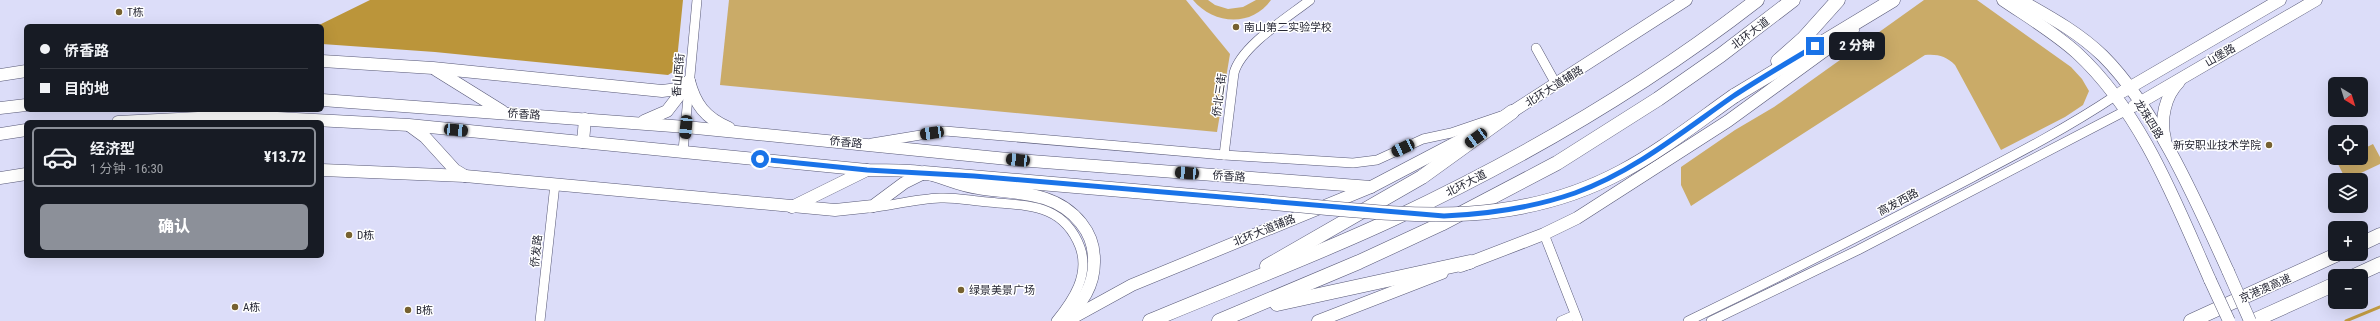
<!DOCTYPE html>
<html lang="zh">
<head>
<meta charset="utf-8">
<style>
	body { margin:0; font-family:"Roboto Condensed","Noto Sans SC",sans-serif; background:#20242c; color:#f1f3f6; height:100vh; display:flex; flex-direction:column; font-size:15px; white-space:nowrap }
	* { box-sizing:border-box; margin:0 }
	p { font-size:13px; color:#9ea1a6 }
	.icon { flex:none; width:22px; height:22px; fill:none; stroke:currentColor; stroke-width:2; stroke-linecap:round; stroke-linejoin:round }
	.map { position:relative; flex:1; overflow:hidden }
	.side { position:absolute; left:24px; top:120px; width:300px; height:138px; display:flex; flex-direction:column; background:#171b24; border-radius:6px; box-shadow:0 4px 16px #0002 }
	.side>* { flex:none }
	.hud { position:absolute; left:24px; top:24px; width:300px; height:88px; border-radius:6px; box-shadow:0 4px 16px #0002; display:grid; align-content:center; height:88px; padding:0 16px; background:#171b24 }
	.needle { width:26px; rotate:142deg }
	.buttons { position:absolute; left:2328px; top:77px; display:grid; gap:8px }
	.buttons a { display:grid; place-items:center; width:40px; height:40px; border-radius:6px; background:#171b24; box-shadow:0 4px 16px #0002; font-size:20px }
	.end { position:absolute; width:18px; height:18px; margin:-9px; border:5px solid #1a73e8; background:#fff; box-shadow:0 0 0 2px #fff }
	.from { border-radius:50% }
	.bubble { position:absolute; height:28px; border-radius:6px; background:#171b24; box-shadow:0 4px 16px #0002; font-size:13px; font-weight:800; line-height:28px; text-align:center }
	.car { position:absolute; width:12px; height:24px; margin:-12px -6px; border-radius:5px; box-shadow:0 0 3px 1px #0007; background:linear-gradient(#222 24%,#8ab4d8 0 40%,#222 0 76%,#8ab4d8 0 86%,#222 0) }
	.hud b { display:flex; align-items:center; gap:14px; height:38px; font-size:15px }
	.hud b+b { border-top:1px solid #363941 }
	.hud i { width:10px; height:10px; background:#f1f3f6 }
	ul { padding:7px 0 0; list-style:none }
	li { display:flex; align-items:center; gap:12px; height:60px; margin:0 8px 6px; padding:0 8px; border:2px solid transparent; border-radius:6px }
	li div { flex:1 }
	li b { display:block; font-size:15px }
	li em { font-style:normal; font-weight:800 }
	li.active { border-color:#8c9099 }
	li>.icon { width:36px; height:36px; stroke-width:1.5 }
	.cta { display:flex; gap:8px; margin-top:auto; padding:8px 16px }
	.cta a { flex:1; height:46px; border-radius:6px; background:#8c9099; color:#fff; font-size:16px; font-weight:800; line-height:46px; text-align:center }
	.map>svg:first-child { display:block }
	.green { fill:#caab68 }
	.forest { fill:#bb953a }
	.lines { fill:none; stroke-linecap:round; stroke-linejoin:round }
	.stream { stroke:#c29c42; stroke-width:3 }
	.minor-casing { stroke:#575876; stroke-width:10 }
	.major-casing { stroke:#575876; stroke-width:13 }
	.highway-casing { stroke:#575876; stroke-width:15 }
	.minor { stroke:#fff; stroke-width:9 }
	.major { stroke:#fff; stroke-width:12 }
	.highway { stroke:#fff; stroke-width:14 }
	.major-bridge-casing { stroke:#575876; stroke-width:13; stroke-linecap:butt }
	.highway-bridge-casing { stroke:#575876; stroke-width:15; stroke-linecap:butt }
	.major-bridge { stroke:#fff; stroke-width:12 }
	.highway-bridge { stroke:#fff; stroke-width:14 }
	.route { stroke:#1a73e8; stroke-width:5 }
	.poi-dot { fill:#766130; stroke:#fff; stroke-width:1.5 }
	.labels { text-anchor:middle; stroke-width:3; stroke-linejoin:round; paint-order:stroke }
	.poi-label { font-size:11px; fill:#262734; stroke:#fff; text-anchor:start }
	.street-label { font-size:11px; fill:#262734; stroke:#fff }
</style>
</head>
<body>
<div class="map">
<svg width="2380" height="321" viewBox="0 0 2380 321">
	<rect width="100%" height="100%" fill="#dcddf9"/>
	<g class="green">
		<path d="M729 0H1186L1230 54 1217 132 720 85Z"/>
		<path d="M1193 0H1208L1215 5 1228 9 1243 7 1256 0H1271C1251 28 1213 24 1193 0Z"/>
		<path d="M1924 0H1977L2071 67 2082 79 2089 91 2083 105 2065 117 2001 150 1955 65C1946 56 1938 54 1925 55L1691 206 1681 185V167L1735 130 1774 107Z"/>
		<path d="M2373 144 2380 157V164L2346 180 2337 162 2344 158H2361V150Z"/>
	</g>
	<path class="forest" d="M370 0H683L676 70 668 75 435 52 322 44V26H317Z"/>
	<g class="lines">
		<path class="stream" d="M2346 321 2380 307"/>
		<g class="minor-casing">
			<g id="minor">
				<path d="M1536 48 1556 84"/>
				<path d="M872 143 945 131 1224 155 1353 163 1377 160 1423 139 1451 133 1501 116"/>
				<path d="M683 151 697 0"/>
				<path d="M1224 155 1234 73C1241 46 1287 18 1310 0"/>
				<path d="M870 208C893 205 917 199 940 198 956 197 972 201 988 202 1027 206 1063 203 1080 247 1090 275 1073 300 1056 321"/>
				<path d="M1544 234 1578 321"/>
				<path d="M540 321 555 184"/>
				<path d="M1561 321 1575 315"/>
				<path d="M1688 321C1775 279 1862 235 1948 190 2005 160 2061 132 2115 96"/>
				<path d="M1711 321 1858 250 2125 111"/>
			</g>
		</g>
		<g class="major-casing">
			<g id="major">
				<path d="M2003 0C2028 17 2055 33 2077 53 2142 113 2175 201 2210 280"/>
				<path d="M2020 0C2050 17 2078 32 2103 56 2156 109 2197 203 2228 271"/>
				<path d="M322 61 433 68 662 91 678 89 689 81"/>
				<path d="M436 70 502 111"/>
				<path d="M0 75 26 71"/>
				<path d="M689 81C695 104 705 118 729 128"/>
				<path d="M2122 92 2280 0"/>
				<path d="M322 100 686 127 1018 160 1371 187"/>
				<path d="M2134 106 2316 0"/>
				<path d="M0 108 26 105"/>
				<path d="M1504 117 1686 0"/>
				<path d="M644 121 667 111 687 85"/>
				<path d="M118 122 238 116 409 125 867 170C886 171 907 169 925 173 943 177 959 186 978 188 1015 194 1055 190 1081 223 1089 233 1094 246 1094 259 1095 286 1082 304 1062 321"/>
				<path d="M410 126 425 137 455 170 465 176"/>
				<path d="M0 134 26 130"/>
				<path d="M2165 139C2160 119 2165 96 2179 82"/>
				<path d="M583 142 585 119"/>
				<path d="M322 170 465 176 835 210 873 206 904 183 922 174"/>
				<path d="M0 178 26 174"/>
				<path d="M792 207 867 170"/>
				<path d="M1461 266 1544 234 1577 218 1728 121 1853 30"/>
				<path d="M1072 318 1132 285 1371 187 1476 132"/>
				<path d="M1318 321 1442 273"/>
			</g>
		</g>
		<g class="highway-casing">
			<g id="highway">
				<path d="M1778 61 1804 38 1838 0"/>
				<path d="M1734 96 1893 0"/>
				<path d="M924 173 1262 202"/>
				<path d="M2361 244 2380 235"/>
				<path d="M1267 266 1422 177 1512 112"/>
				<path d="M2354 276 2380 264"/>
				<path d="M1277 304 1470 262"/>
				<path d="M1150 321C1231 287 1314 256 1393 219 1521 159 1645 87 1757 0"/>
				<path d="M1219 321 1359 262 1441 224 1557 163 1658 99 1721 55 1793 0"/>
				<path d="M2191 321 2338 254"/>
				<path d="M2253 321 2335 284"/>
			</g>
		</g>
		<use href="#minor" class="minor"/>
		<use href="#major" class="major"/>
		<use href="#highway" class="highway"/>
		<g class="major-bridge-casing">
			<g id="major-bridge">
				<path d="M2228 271 2250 321"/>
				<path d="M2210 280 2229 321"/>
			</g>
		</g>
		<g class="highway-bridge-casing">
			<path id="highway-bridge" d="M1262 202C1388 212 1503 235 1621 172 1661 151 1697 122 1734 96"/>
		</g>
		<use href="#major-bridge" class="major-bridge"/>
		<use href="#highway-bridge" class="highway-bridge"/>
	</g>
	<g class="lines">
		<path class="route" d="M760 159 867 170 974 176 1444 216C1489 214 1532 208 1575 193 1633 172 1682 132 1732 97 1759 79 1787 63 1815 46"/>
	</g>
	<g class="poi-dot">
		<circle cx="119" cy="12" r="4"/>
		<circle cx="1236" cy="27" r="4"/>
		<circle cx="2269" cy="145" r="4"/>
		<circle cx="349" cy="235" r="4"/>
		<circle cx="961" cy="290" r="4"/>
		<circle cx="235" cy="307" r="4"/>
		<circle cx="408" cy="310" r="4"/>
	</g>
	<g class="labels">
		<g class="poi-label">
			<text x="127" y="16">T栋</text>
			<text x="1244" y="31">南山第二实验学校</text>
			<text x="2261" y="149" text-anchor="end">新安职业技术学院</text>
			<text x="357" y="239">D栋</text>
			<text x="969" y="294">绿景美景广场</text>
			<text x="243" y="311">A栋</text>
			<text x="416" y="314">B栋</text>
		</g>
		<g class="street-label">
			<text transform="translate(1750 33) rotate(-37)" y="4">北环大道</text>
			<text transform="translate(2220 55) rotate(-30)" y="4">山堡路</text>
			<text transform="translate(678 75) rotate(-85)" y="4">香山西街</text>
			<text transform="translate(1554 86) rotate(-32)" y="4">北环大道辅路</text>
			<text transform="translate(1219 95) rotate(-82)" y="4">侨北三街</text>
			<text transform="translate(524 114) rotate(4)" y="4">侨香路</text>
			<text transform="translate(2149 119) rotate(58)" y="4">龙珠四路</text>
			<text transform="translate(846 142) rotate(6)" y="4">侨香路</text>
			<text transform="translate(1229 176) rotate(4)" y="4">侨香路</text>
			<text transform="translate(1466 183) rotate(-27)" y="4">北环大道</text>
			<text transform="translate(1898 202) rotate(-28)" y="4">高发西路</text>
			<text transform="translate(1264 230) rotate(-22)" y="4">北环大道辅路</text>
			<text transform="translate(536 251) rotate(-84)" y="4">侨发路</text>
			<text transform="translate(2265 288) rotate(-24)" y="4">京港澳高速</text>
		</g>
	</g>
</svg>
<div class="buttons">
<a><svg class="needle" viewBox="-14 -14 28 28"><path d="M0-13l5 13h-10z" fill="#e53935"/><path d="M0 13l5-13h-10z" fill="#9ea1a6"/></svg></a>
<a><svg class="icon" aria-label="locate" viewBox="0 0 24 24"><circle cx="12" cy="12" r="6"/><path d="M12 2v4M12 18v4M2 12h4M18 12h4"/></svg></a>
<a><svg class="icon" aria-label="layers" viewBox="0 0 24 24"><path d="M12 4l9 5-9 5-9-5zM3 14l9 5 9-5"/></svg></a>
<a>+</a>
<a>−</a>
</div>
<i class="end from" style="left:760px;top:159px"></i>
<i class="end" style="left:1815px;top:46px"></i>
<div class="bubble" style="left:1829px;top:32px;width:56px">2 分钟</div>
<i class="car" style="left:686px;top:127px;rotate:185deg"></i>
<i class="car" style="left:456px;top:130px;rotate:95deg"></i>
<i class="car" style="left:932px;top:133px;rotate:262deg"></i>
<i class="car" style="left:1476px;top:138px;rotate:234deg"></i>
<i class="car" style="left:1403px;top:148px;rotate:245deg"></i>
<i class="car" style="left:1018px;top:160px;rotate:276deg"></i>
<i class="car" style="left:1187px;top:173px;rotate:274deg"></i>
<div class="hud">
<b><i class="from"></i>侨香路</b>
<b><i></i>目的地</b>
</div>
<section class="side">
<ul>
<li class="active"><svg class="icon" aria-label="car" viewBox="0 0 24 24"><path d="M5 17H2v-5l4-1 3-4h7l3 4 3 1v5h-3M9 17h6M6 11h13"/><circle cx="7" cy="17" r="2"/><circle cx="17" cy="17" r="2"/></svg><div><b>经济型</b><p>1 分钟 · 16:30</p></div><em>¥13.72</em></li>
</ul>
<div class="cta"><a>确认</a></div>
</section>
</div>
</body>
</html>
